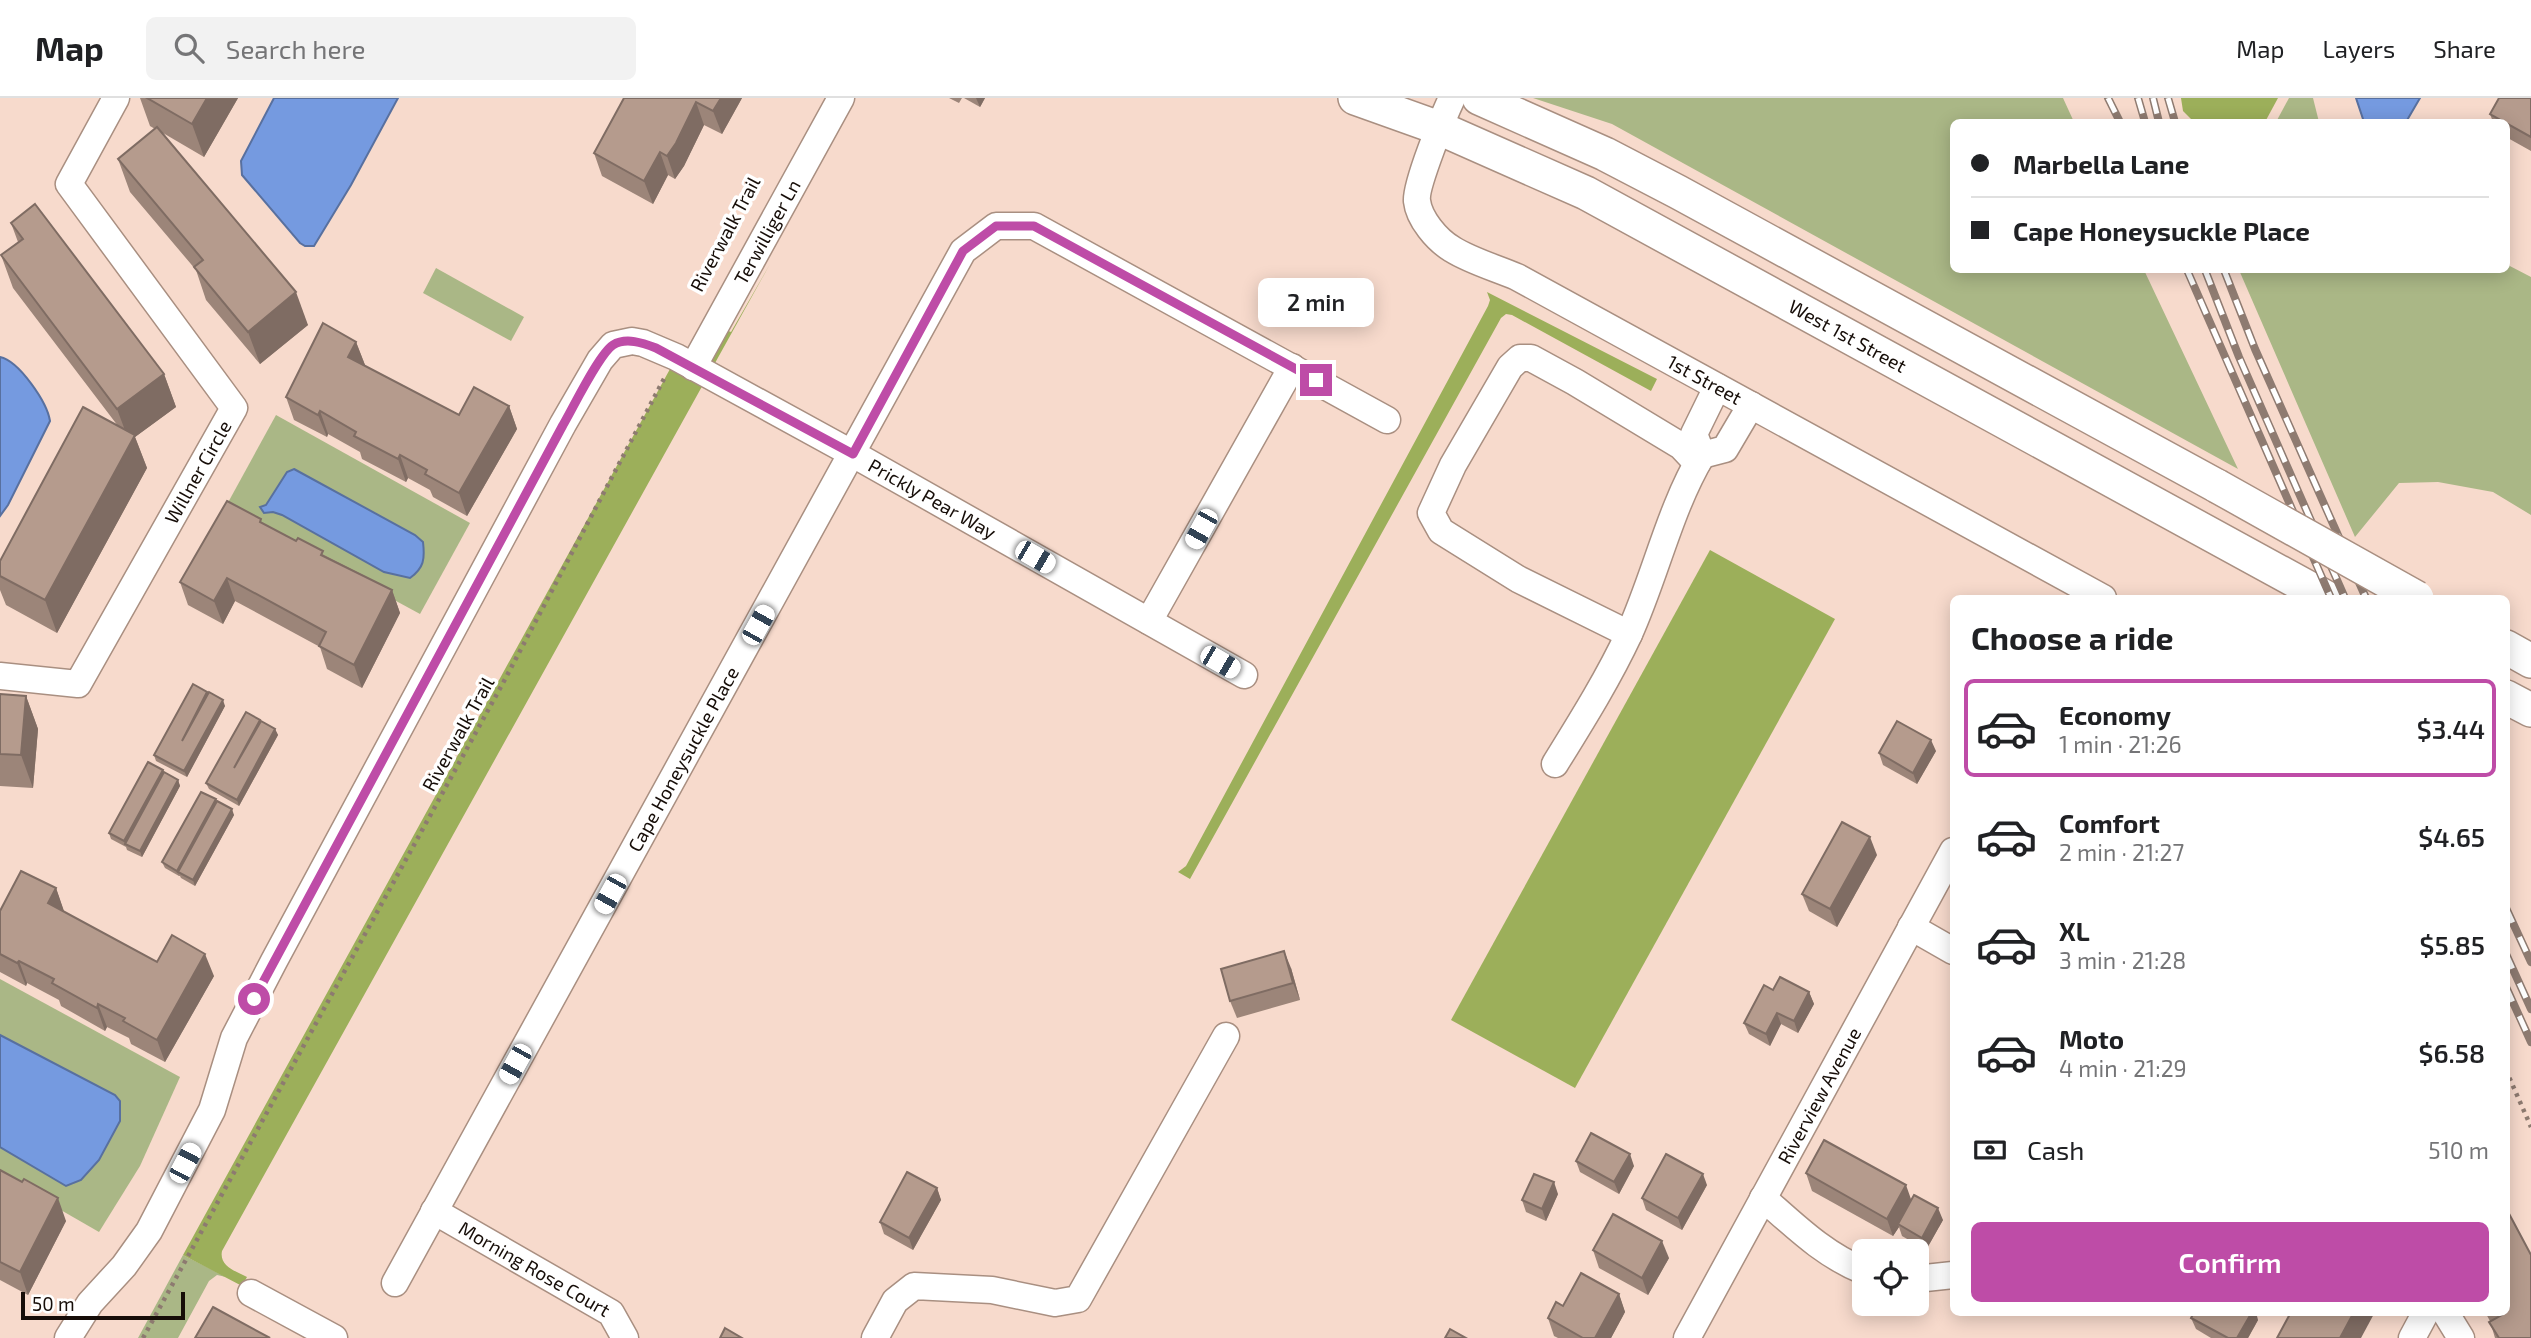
<!DOCTYPE html>
<html lang="en">
<head>
<meta charset="utf-8">
<style>
	body { margin:0; font-family:"Exo 2",sans-serif; background:#f2f2f2; color:#202124; height:100vh; display:flex; flex-direction:column; font-size:26px; white-space:nowrap }
	* { box-sizing:border-box; margin:0 }
	p { font-size:23px; color:#757577 }
	.icon { flex:none; width:38px; height:38px; fill:none; stroke:currentColor; stroke-width:2; stroke-linecap:round; stroke-linejoin:round }
	.map { position:relative; flex:1; overflow:hidden }
	.details { position:absolute; left:1950px; top:497px; width:560px; height:721px; display:flex; flex-direction:column; background:#fff; border-radius:10px; box-shadow:0 4px 18px #0003 }
	.details>* { flex:none }
	.hud { position:absolute; left:1950px; top:21px; width:560px; height:154px; border-radius:10px; box-shadow:0 4px 18px #0003; display:grid; align-content:center; height:154px; padding:0 21px; background:#fff }
	.controls { position:absolute; left:1852px; top:1141px; display:grid; gap:14px }
	.controls a { display:grid; place-items:center; width:77px; height:77px; border-radius:10px; background:#fff; box-shadow:0 4px 18px #0003; font-size:35px }
	.scale { position:absolute; left:21px; bottom:18px; width:164px; box-sizing:border-box; padding-left:7px; border:4px solid #160d08; border-top:0; font-size:19px; line-height:24px; white-space:nowrap; color:#160d08; -webkit-text-stroke:5px #fff; paint-order:stroke }
	.end { position:absolute; width:32px; height:32px; margin:-16px; border:9px solid #be4ca7; background:#fff; box-shadow:0 0 0 4px #fff }
	.from { border-radius:50% }
	.bubble { position:absolute; height:49px; border-radius:10px; background:#fff; box-shadow:0 4px 18px #0003; font-size:23px; font-weight:600; line-height:49px; text-align:center }
	.car { position:absolute; width:21px; height:42px; margin:-21px -10px; border-radius:9px; box-shadow:0 0 5px 2px #0007; background:linear-gradient(#fff 24%,#345 0 40%,#fff 0 76%,#345 0 86%,#fff 0) }
	.hud b { display:flex; align-items:center; gap:24px; height:66px; font-size:26px }
	.hud b+b { border-top:2px solid #e0e0e0 }
	.hud i { width:18px; height:18px; background:#202124 }
	ul { padding:0; list-style:none }
	li { display:flex; align-items:center; gap:21px; height:98px; margin:0 14px 10px; padding:0 7px; border:4px solid transparent; border-radius:10px }
	li div { flex:1 }
	li b { display:block; font-size:26px }
	li em { font-style:normal; font-weight:600 }
	li.selected { border-color:#be4ca7 }
	li>.icon { width:63px; height:63px; stroke-width:1.5 }
	h2 { padding:0 21px; font-size:32px; line-height:84px }
	.pay { display:flex; align-items:center; gap:18px; height:77px; padding:0 21px; font-size:26px }
	.pay p { margin-inline-start:auto }
	.cta { display:flex; gap:14px; margin-top:auto; padding:14px 21px }
	.cta a { flex:1; height:80px; border-radius:10px; background:#be4ca7; color:#fff; font-size:28px; font-weight:600; line-height:80px; text-align:center }
	header { display:flex; align-items:center; gap:42px; box-sizing:border-box; height:98px; padding:0 35px; background:#fff; border-bottom:2px solid #e0e0e0 }
	header strong { font-size:33px }
	nav { display:flex; gap:38px; margin-inline-start:auto; font-size:24px }
	.search { width:490px; height:63px; background:#f2f2f2; display:flex; align-items:center; gap:18px; box-sizing:border-box; padding:0 24px; border-radius:10px; color:#757577; font-size:26px }
	.map>svg:first-child { display:block }
	.green { fill:#aab786 }
	.forest { fill:#9caf5a }
	.water { fill:#759ae0; stroke:#58709f; stroke-width:2 }
	.lines { fill:none; stroke-linecap:round; stroke-linejoin:round }
	.minor-casing { stroke:#a98f81; stroke-width:29 }
	.major-casing { stroke:#a98f81; stroke-width:36 }
	.path { stroke:#8d7a70; stroke-width:4.5; stroke-dasharray:3.5 5; stroke-linecap:butt }
	.minor { stroke:#fff; stroke-width:26 }
	.major { stroke:#fff; stroke-width:33 }
	.rail-casing { stroke:#8e7b71; stroke-width:8 }
	.rail { stroke:#fff; stroke-width:5; stroke-dasharray:16; stroke-linecap:butt }
	.major-bridge-casing { stroke:#a98f81; stroke-width:36; stroke-linecap:butt }
	.major-bridge { stroke:#fff; stroke-width:33 }
	.wall { fill:#9c8579 }
	.shaded-wall { fill:#7f6c63 }
	.building { fill:#b59b8d; stroke:#7f6c63; stroke-width:2 }
	.route { stroke:#be4ca7; stroke-width:9 }
	.labels { text-anchor:middle; stroke-width:7; stroke-linejoin:round; paint-order:stroke }
	.street-label { font-size:19px; fill:#160d08; stroke:#fff }
</style>
</head>
<body>
<header>
<strong>Map</strong>
<div class="search"><svg class="icon" aria-label="search" viewBox="0 0 24 24"><circle cx="10" cy="10" r="6"/><path d="M15 15l6 6"/></svg>Search here</div>
<nav><a>Map</a><a>Layers</a><a>Share</a></nav>
</header>
<div class="map">
<svg width="2531" height="1240" viewBox="0 0 2531 1240">
	<rect width="100%" height="100%" fill="#f7dacc"/>
	<g class="green">
		<path d="M1533 0H2063L2074 24H1953V172H2144L2238 371 1612 26Z"/>
		<path d="M2289 0H2313L2319 24H2276Z"/>
		<path d="M2506 166 2531 179V417L2493 394 2438 384 2399 385 2355 439 2239 172H2506Z"/>
		<path d="M436 170 524 219 511 243 423 195Z"/>
		<path d="M276 317 470 425 420 516 225 410Z"/>
		<path d="M0 881 180 979 140 1068 99 1134 0 1077Z"/>
		<path d="M183 1157 226 1179 217 1177 209 1183 178 1240H138Z"/>
	</g>
	<g class="forest">
		<path d="M2181 0H2278L2265 24H2194L2183 13Z"/>
		<path d="M770 166 222 1153C219 1168 235 1173 247 1179L242 1188 183 1157 670 271 696 285 726 232 731 234Z"/>
		<path d="M1487 194 1657 281 1651 293 1512 217 1506 216 1501 220 1190 781 1178 774 1186 768 1488 208 1490 202Z"/>
		<path d="M1710 452 1835 521 1575 990 1451 922Z"/>
	</g>
	<g class="water">
		<path d="M274 0H398L351 87 314 148H305L300 145 242 77 241 63Z"/>
		<path d="M2356 0H2420L2406 24H2364Z"/>
		<path d="M0 259C19 263 47 304 50 323L8 407 0 418Z"/>
		<path d="M294 371 415 437 423 444C425 461 424 470 410 480L384 474 282 417 273 414 264 415 260 409 266 407 287 374Z"/>
		<path d="M0 937 115 997 120 1003V1023L99 1062 81 1082 66 1088 0 1049Z"/>
	</g>
	<g class="lines">
		<g class="minor-casing">
			<g id="minor">
				<path id="s1" d="M1452 0C1444 17 1415 88 1417 103 1419 121 1437 142 1452 151 1471 163 1496 170 1517 179L2103 500"/>
				<path id="s2" d="M693 269 841 0"/>
				<path d="M1717 289 1694 336 1702 357 1725 351 1751 307"/>
				<path d="M1149 523 1292 269"/>
				<path d="M1629 536 1518 481 1441 433 1431 415 1453 367 1510 269 1520 260H1531L1575 284 1681 348 1697 365"/>
				<path id="s3" d="M0 578 78 586 234 310 69 86 116 0"/>
				<path d="M1555 666C1581 624 1608 581 1629 536 1655 479 1670 410 1702 357"/>
				<path d="M1911 829 1953 853"/>
				<path d="M1763 1100C1795 1128 1824 1157 1864 1173"/>
				<path id="s4" d="M434 1113 611 1215 625 1240"/>
				<path d="M1916 1181 1953 1177"/>
				<path id="s5" d="M395 1185 963 153 996 128H1034L1387 322"/>
				<path d="M251 1195 334 1240"/>
				<path d="M2445 1214 2461 1240"/>
				<path id="s6" d="M68 1240 90 1205 124 1168 149 1133 212 1012 234 940 274 863 563 326 600 262 613 247 632 243 643 245 676 259 853 356 1244 577"/>
				<path d="M875 1240 895 1203 914 1188 992 1192 1055 1205 1078 1201 1226 938"/>
				<path id="s7" d="M1687 1240 1953 753"/>
				<path d="M2412 1240 2426 1214"/>
			</g>
		</g>
		<g class="major-casing">
			<g id="major">
				<path id="s8" d="M1355 0 1439 30 1586 95 2327 500"/>
				<path d="M1479 0 1605 56 1678 94 2217 388"/>
				<path d="M2506 549 2531 563"/>
				<path d="M2506 599 2531 612"/>
			</g>
		</g>
		<g class="path">
			<path d="M2506 972 2531 1029"/>
			<path d="M143 1240 503 585 666 277"/>
		</g>
		<use href="#minor" class="minor"/>
		<use href="#major" class="major"/>
		<g class="rail-casing">
			<g id="rail">
				<path d="M2108 0 2120 24"/>
				<path d="M2138 0 2145 24"/>
				<path d="M2153 0 2159 24"/>
				<path d="M2168 0 2175 24"/>
				<path d="M2187 172 2331 500"/>
				<path d="M2205 172 2239 259 2345 500"/>
				<path d="M2224 172 2255 251 2366 500"/>
				<path d="M2506 810 2531 864"/>
				<path d="M2506 856 2531 911"/>
				<path d="M2506 889 2531 944"/>
			</g>
		</g>
		<use href="#rail" class="rail"/>
		<g class="major-bridge-casing">
			<path id="major-bridge" d="M2217 388 2417 500"/>
		</g>
		<use href="#major-bridge" class="major-bridge"/>
	</g>
	<g class="wall">
		<path d="M140 0H238L204 59 163 35 308 227 260 266 206 202 196 172 130 94 118 61 155 31 150 28Z"/>
		<path d="M624 0H742L722 36 704 27 684 68 675 81 668 77 653 106 602 78 594 55Z"/>
		<path d="M949 0H962L959 5Z"/>
		<path d="M964 0H985L980 9Z"/>
		<path d="M2531 0V53L2506 39V24H2493L2490 16Z"/>
		<path d="M11 125 164 276 176 309 135 339 147 370 57 535 6 507 0 492V463L118 328 13 190 1 157 18 144Z"/>
		<path d="M356 244 365 267 364 268 459 317 509 308 517 331 467 418 433 399 430 392 408 380 406 384 362 361 360 354 328 336 327 339 294 322 286 299Z"/>
		<path d="M262 425 392 492 400 515 362 590 327 571 320 549 235 503 223 526 188 507 180 484Z"/>
		<path d="M207 594 208 596 225 608 187 679 156 663 154 657Z"/>
		<path d="M0 596 26 598 38 631 33 690 0 688Z"/>
		<path d="M260 622 261 624 275 631 278 637 239 708 209 691 206 685Z"/>
		<path d="M1936 653 1917 686 1883 667 1879 655Z"/>
		<path d="M163 672 164 675 178 682 180 688 142 759 127 752 126 749 111 741 109 735Z"/>
		<path d="M217 704 234 717 195 788 181 780 180 778H179L165 770 162 764Z"/>
		<path d="M1877 757 1837 829 1809 813 1802 796Z"/>
		<path d="M56 790 64 814 157 864 214 878 165 964 131 946 129 940 107 929 105 933 61 908 59 902 27 885 26 888 0 874V813Z"/>
		<path d="M1291 870 1300 902 1237 920 1230 903Z"/>
		<path d="M1773 892 1809 894 1814 906 1798 935 1781 926 1770 948 1749 936 1744 925Z"/>
		<path d="M1576 1063 1634 1068 1619 1096 1580 1074Z"/>
		<path d="M0 1072 66 1123 28 1197 0 1182Z"/>
		<path d="M1806 1075 1911 1102 1943 1122 1926 1152 1902 1138 1899 1129 1893 1138 1812 1093Z"/>
		<path d="M1707 1087 1682 1132 1646 1112 1642 1100Z"/>
		<path d="M937 1090 941 1102 913 1152 884 1136 880 1124Z"/>
		<path d="M1558 1096 1546 1123 1526 1114 1522 1102Z"/>
		<path d="M1593 1152 1669 1160 1648 1197 1599 1170Z"/>
		<path d="M1619 1196 1625 1214 1611 1240H1558L1554 1238 1548 1220 1563 1208Z"/>
		<path d="M2485 1214H2506L2531 1240H2495L2490 1223Z"/>
		<path d="M2191 1220 2258 1222 2248 1240H2211L2196 1231Z"/>
	</g>
	<g class="shaded-wall">
		<path d="M207 0H238L204 59 192 26Z"/>
		<path d="M721 0H742L722 36 713 13Z"/>
		<path d="M976 0H985L980 9Z"/>
		<path d="M696 4 704 27 684 68 675 81 667 58Z"/>
		<path d="M660 54 668 77 653 106 644 83Z"/>
		<path d="M296 194 308 227 260 266 248 234Z"/>
		<path d="M356 244 365 267 356 282 348 259Z"/>
		<path d="M164 276 176 309 135 339 147 370 57 535 45 502 129 343 117 311Z"/>
		<path d="M509 308 517 331 467 418 459 395Z"/>
		<path d="M320 313 328 336 327 339 318 317Z"/>
		<path d="M400 357 408 380 406 384 398 361Z"/>
		<path d="M227 480 235 503 223 526 214 503Z"/>
		<path d="M392 492 400 515 362 590 354 567Z"/>
		<path d="M26 598 38 631 33 690 21 657Z"/>
		<path d="M223 602 225 608 187 679 184 673Z"/>
		<path d="M275 631 278 637 239 708 237 702Z"/>
		<path d="M1931 642 1936 653 1917 686 1913 675Z"/>
		<path d="M163 672 165 678 125 746 126 749 124 743Z"/>
		<path d="M178 682 180 688 142 759 140 753Z"/>
		<path d="M216 701 218 707 178 774 179 778 177 773Z"/>
		<path d="M232 711 234 717 195 788 193 782Z"/>
		<path d="M1870 739 1877 757 1837 829 1830 811Z"/>
		<path d="M56 790 64 813 56 828 48 805Z"/>
		<path d="M1284 853 1291 870 1300 902 1293 885Z"/>
		<path d="M205 856 214 878 165 964 157 942Z"/>
		<path d="M19 863 27 885 26 888 17 865Z"/>
		<path d="M1809 894 1814 906 1798 935 1794 923Z"/>
		<path d="M98 906 107 929 105 933 97 910Z"/>
		<path d="M1777 915 1781 926 1770 948 1766 936Z"/>
		<path d="M1630 1056 1634 1068 1619 1096 1614 1084Z"/>
		<path d="M1703 1076 1707 1087 1682 1132 1678 1120Z"/>
		<path d="M1554 1084 1558 1096 1546 1123 1542 1111Z"/>
		<path d="M1906 1087 1912 1104 1898 1126 1899 1129 1893 1138 1887 1121Z"/>
		<path d="M937 1090 941 1102 913 1152 909 1140Z"/>
		<path d="M58 1100 66 1123 28 1197 20 1174Z"/>
		<path d="M1938 1110 1943 1122 1926 1152 1922 1140Z"/>
		<path d="M1662 1143 1669 1160 1648 1197 1642 1180Z"/>
		<path d="M1619 1196 1625 1214 1611 1240H1595Z"/>
		<path d="M2252 1214H2256L2258 1222 2248 1240H2237Z"/>
		<path d="M2354 1214H2375L2361 1240H2340Z"/>
	</g>
	<g class="building">
		<path d="M147 0H207L192 26Z"/>
		<path d="M624 0H721L713 13 696 4 676 45 667 58 660 54 644 83 594 55Z"/>
		<path d="M2499 0H2531V39L2490 16Z"/>
		<path d="M157 29 296 194 248 234 194 169 203 162 118 61Z"/>
		<path d="M35 106 164 276 117 311 1 157 23 141 11 125Z"/>
		<path d="M323 225 356 244 348 259 459 317 474 289 509 308 459 395 425 376 427 372 400 357 398 361 354 338 356 334 320 313 318 317 286 299Z"/>
		<path d="M83 309 135 337 45 502 0 478V463Z"/>
		<path d="M227 403 261 421 260 424 296 443 298 440 323 453 321 457 392 492 354 567 319 548 326 534 227 480 214 503 180 484Z"/>
		<path d="M193 586 207 594 182 643 209 594 223 602 184 673 154 657Z"/>
		<path d="M0 596 26 598 21 657 0 656Z"/>
		<path d="M246 614 260 622 234 670 261 623 275 631 237 702 206 685Z"/>
		<path d="M1897 623 1931 642 1913 675 1879 655Z"/>
		<path d="M148 664 163 672 124 743 109 735Z"/>
		<path d="M164 674 178 682 140 753 125 746Z"/>
		<path d="M201 694 216 701 177 773 162 764Z"/>
		<path d="M217 703 232 711 193 782 178 774Z"/>
		<path d="M1842 724 1870 739 1830 811 1802 796Z"/>
		<path d="M21 773 56 790 48 805 157 864 172 837 205 856 157 942 123 923 125 920 98 906 97 910 52 885 54 881 19 863 17 865 0 856V813Z"/>
		<path d="M1284 853 1293 885 1230 903 1221 871Z"/>
		<path d="M1780 879 1809 894 1794 923 1777 915 1766 936 1744 925 1764 887 1773 892Z"/>
		<path d="M1591 1035 1630 1056 1614 1084 1576 1063Z"/>
		<path d="M1824 1042 1906 1087 1887 1121 1806 1075Z"/>
		<path d="M1666 1056 1703 1076 1678 1120 1642 1100Z"/>
		<path d="M0 1072 22 1084 24 1081 58 1100 20 1174 0 1164Z"/>
		<path d="M907 1074 937 1090 909 1140 880 1124Z"/>
		<path d="M1534 1076 1554 1084 1542 1111 1522 1102Z"/>
		<path d="M1914 1097 1938 1110 1922 1140 1898 1126Z"/>
		<path d="M2506 1110 2531 1157V1240H2499L2489 1224 2502 1217 2500 1214H2506Z"/>
		<path d="M1613 1116 1662 1143 1642 1180 1593 1152Z"/>
		<path d="M1581 1175 1619 1196 1595 1240H1583L1548 1220 1556 1204 1563 1208Z"/>
		<path d="M213 1209 270 1240H195Z"/>
		<path d="M2194 1214H2252L2237 1240H2228L2191 1220Z"/>
		<path d="M2291 1214H2354L2340 1240H2277Z"/>
		<path d="M725 1230 742 1240H720Z"/>
		<path d="M1450 1231 1466 1240H1445Z"/>
	</g>
	<g class="lines">
		<path class="route" d="M254 901 563 327C573 310 599 256 613 247 626 239 643 245 656 250L853 356 963 153 996 128H1034L1316 282"/>
	</g>
	<g class="labels">
		<g class="street-label">
			<text dy="7" stroke="none"><textPath href="#s2" startOffset="154">Terwilliger Ln</textPath></text>
			<text transform="translate(725 136) rotate(-62)" y="7">Riverwalk Trail</text>
			<text dy="7" stroke="none"><textPath href="#s8" startOffset="548">West 1st Street</textPath></text>
			<text dy="7" stroke="none"><textPath href="#s1" startOffset="455">1st Street</textPath></text>
			<text dy="7" stroke="none"><textPath href="#s3" startOffset="322">Willner Circle</textPath></text>
			<text dy="7" stroke="none"><textPath href="#s6" startOffset="1496">Prickly Pear Way</textPath></text>
			<text transform="translate(458 636) rotate(-61)" y="7">Riverwalk Trail</text>
			<text dy="7" stroke="none"><textPath href="#s5" startOffset="598">Cape Honeysuckle Place</textPath></text>
			<text dy="7" stroke="none"><textPath href="#s7" startOffset="276">Riverview Avenue</textPath></text>
			<text dy="7" stroke="none"><textPath href="#s4" startOffset="116">Morning Rose Court</textPath></text>
		</g>
	</g>
</svg>
<div class="controls">
<a><svg class="icon" aria-label="locate" viewBox="0 0 24 24"><circle cx="12" cy="12" r="6"/><path d="M12 2v4M12 18v4M2 12h4M18 12h4"/></svg></a>
</div>
<div class="scale">50 m</div>
<i class="end from" style="left:254px;top:901px"></i>
<i class="end" style="left:1316px;top:282px"></i>
<div class="bubble" style="left:1258px;top:180px;width:116px">2 min</div>
<i class="car" style="left:1201px;top:431px;rotate:209deg"></i>
<i class="car" style="left:1035px;top:459px;rotate:120deg"></i>
<i class="car" style="left:758px;top:527px;rotate:29deg"></i>
<i class="car" style="left:1220px;top:564px;rotate:120deg"></i>
<i class="car" style="left:610px;top:796px;rotate:209deg"></i>
<i class="car" style="left:515px;top:966px;rotate:209deg"></i>
<i class="car" style="left:185px;top:1065px;rotate:28deg"></i>
<div class="hud">
<b><i class="from"></i>Marbella Lane</b>
<b><i></i>Cape Honeysuckle Place</b>
</div>
<section class="details">
<h2>Choose a ride</h2>
<ul>
<li class="selected"><svg class="icon" aria-label="car" viewBox="0 0 24 24"><path d="M5 17H2v-5l4-1 3-4h7l3 4 3 1v5h-3M9 17h6M6 11h13"/><circle cx="7" cy="17" r="2"/><circle cx="17" cy="17" r="2"/></svg><div><b>Economy</b><p>1 min · 21:26</p></div><em>$3.44</em></li>
<li><svg class="icon" aria-label="car" viewBox="0 0 24 24"><path d="M5 17H2v-5l4-1 3-4h7l3 4 3 1v5h-3M9 17h6M6 11h13"/><circle cx="7" cy="17" r="2"/><circle cx="17" cy="17" r="2"/></svg><div><b>Comfort</b><p>2 min · 21:27</p></div><em>$4.65</em></li>
<li><svg class="icon" aria-label="car" viewBox="0 0 24 24"><path d="M5 17H2v-5l4-1 3-4h7l3 4 3 1v5h-3M9 17h6M6 11h13"/><circle cx="7" cy="17" r="2"/><circle cx="17" cy="17" r="2"/></svg><div><b>XL</b><p>3 min · 21:28</p></div><em>$5.85</em></li>
<li><svg class="icon" aria-label="car" viewBox="0 0 24 24"><path d="M5 17H2v-5l4-1 3-4h7l3 4 3 1v5h-3M9 17h6M6 11h13"/><circle cx="7" cy="17" r="2"/><circle cx="17" cy="17" r="2"/></svg><div><b>Moto</b><p>4 min · 21:29</p></div><em>$6.58</em></li>
</ul>
<div class="pay"><svg class="icon" aria-label="cash" viewBox="0 0 24 24"><path d="M3 7h18v10H3z"/><circle cx="12" cy="12" r="2"/></svg>Cash<p>510 m</p></div>
<div class="cta"><a>Confirm</a></div>
</section>
</div>
</body>
</html>
